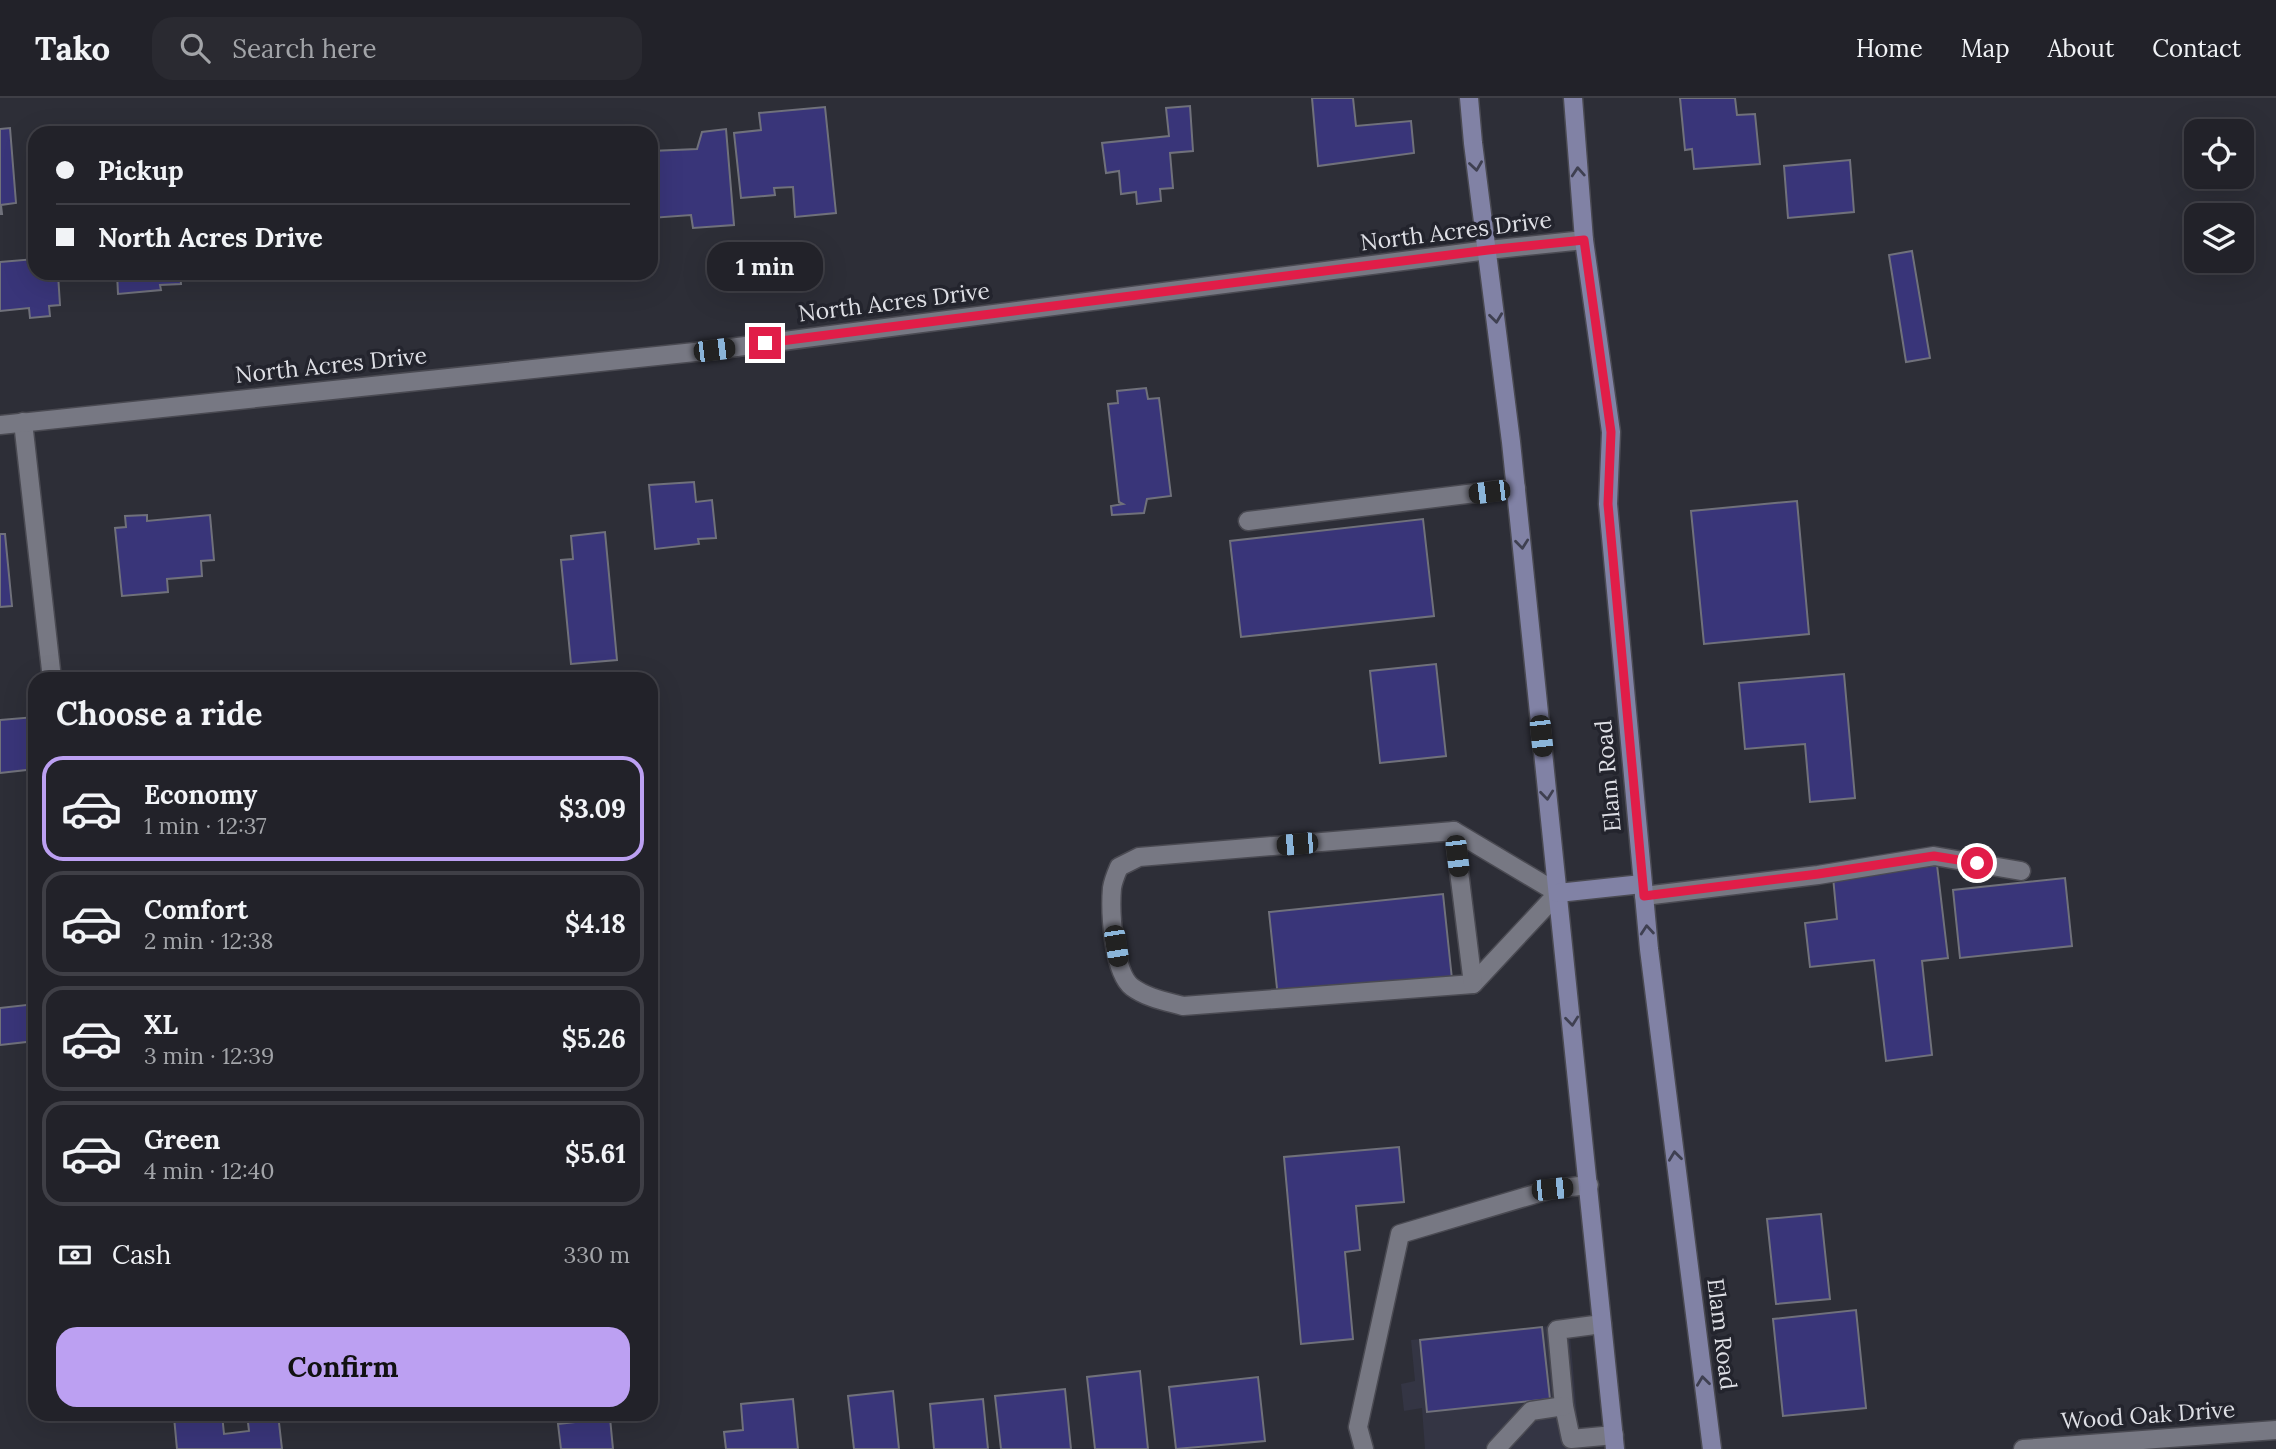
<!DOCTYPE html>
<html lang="en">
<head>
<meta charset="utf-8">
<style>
	body { margin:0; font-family:Lora,serif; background:#2a2a31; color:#f1f3f6; height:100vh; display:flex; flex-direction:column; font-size:26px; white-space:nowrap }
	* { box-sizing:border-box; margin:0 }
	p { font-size:23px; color:#a2a4a8 }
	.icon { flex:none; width:38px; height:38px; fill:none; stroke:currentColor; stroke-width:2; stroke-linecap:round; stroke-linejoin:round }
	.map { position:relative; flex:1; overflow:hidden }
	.drawer { position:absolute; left:28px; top:574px; width:630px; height:749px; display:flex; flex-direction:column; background:#222229; border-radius:21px; box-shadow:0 7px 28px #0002,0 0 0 2px #3f3f46 }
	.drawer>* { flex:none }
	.top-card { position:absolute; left:28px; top:28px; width:630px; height:154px; border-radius:21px; box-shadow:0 7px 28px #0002,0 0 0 2px #3f3f46; display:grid; align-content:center; height:154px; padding:0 28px; background:#222229 }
	.fabs { position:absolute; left:2184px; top:21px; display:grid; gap:14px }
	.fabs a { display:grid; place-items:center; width:70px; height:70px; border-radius:14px; background:#222229; box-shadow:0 7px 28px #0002,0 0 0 2px #3f3f46; font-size:35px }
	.end { position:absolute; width:32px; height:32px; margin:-16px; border:9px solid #e11d48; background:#fff; box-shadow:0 0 0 4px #fff }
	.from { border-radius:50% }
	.bubble { position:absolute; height:49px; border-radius:21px; background:#222229; box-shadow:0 7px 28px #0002,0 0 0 2px #3f3f46; font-size:23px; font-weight:700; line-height:49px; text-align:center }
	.car { position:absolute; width:21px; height:42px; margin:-21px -10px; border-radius:9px; box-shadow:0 0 5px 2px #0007; background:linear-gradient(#222 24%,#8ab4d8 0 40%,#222 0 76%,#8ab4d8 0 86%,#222 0) }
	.top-card b { display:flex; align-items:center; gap:24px; height:66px; font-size:26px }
	.top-card b+b { border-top:2px solid #3f3f46 }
	.top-card i { width:18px; height:18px; background:#f1f3f6 }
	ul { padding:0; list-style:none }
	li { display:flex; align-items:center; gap:21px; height:105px; margin:0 14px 10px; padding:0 14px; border:4px solid #3f3f46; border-radius:21px }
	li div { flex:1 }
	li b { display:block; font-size:26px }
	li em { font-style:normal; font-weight:700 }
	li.current { border-color:#bca0f2 }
	li>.icon { width:63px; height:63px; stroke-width:1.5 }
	h2 { padding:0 28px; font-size:32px; line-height:84px }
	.pay { display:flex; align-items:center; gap:18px; height:77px; padding:0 28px; font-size:26px }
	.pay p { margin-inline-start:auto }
	.action { display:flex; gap:14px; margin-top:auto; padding:14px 28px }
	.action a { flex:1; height:80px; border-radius:21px; background:#bca0f2; color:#111; font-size:28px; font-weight:700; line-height:80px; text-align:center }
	header { display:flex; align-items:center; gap:42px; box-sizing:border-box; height:98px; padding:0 35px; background:#222229; border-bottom:2px solid #3f3f46 }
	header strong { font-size:33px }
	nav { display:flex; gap:38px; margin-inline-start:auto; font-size:24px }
	.search { width:490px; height:63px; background:#2a2a31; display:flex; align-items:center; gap:18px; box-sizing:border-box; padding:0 24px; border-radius:21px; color:#a2a4a8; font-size:26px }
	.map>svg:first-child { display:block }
	.built { fill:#343544 }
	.building { fill:#393579; stroke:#70717b; stroke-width:2 }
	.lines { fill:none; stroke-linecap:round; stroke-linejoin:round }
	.service-casing { stroke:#4a4a52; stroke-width:21 }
	.minor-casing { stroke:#4a4a52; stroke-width:21 }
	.tertiary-casing { stroke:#4a4a52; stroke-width:21 }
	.secondary-casing { stroke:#4a4a52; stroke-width:21 }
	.service { stroke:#777883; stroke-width:18 }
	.minor { stroke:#777883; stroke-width:18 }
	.tertiary { stroke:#777883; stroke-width:18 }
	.secondary { stroke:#8182a5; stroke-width:18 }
	.oneway { stroke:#3f4051 }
	.route { stroke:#e11d48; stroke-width:9 }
	.labels { text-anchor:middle; stroke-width:7; stroke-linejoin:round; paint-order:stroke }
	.street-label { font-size:23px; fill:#dedfe5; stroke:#23242d }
</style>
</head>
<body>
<header>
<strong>Tako</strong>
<div class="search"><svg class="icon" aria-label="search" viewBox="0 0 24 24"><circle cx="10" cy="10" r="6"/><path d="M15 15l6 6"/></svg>Search here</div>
<nav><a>Home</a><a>Map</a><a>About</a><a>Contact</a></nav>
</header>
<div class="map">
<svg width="2276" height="1351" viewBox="0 0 2276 1351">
	<rect width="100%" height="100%" fill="#2d2e37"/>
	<path class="built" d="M1569 1226 1580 1351H1425L1422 1310 1404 1313 1401 1286 1415 1283 1411 1242Z"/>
	<g class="building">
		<path d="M1312 0H1353L1356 28 1411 23 1414 55 1318 68Z"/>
		<path d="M1680 0H1735L1737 17 1755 16 1760 66 1694 71 1692 51 1685 52Z"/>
		<path d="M1190 8 1193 53 1170 55 1173 90 1160 91 1161 103 1137 106 1136 94 1121 96 1119 73 1106 75 1102 45 1169 38 1166 10Z"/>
		<path d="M825 9 836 115 795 119 793 89 774 90 775 97 741 100 734 35 761 32 759 15Z"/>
		<path d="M10 30 16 105 1 107 2 116H0V31Z"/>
		<path d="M726 31 734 127 693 130 691 117 651 120V53L697 51 702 34Z"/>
		<path d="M1850 62 1854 114 1788 120 1784 68Z"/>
		<path d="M1912 153 1930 260 1906 264 1889 157Z"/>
		<path d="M35 161V175H61L58 176 60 207 49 208 50 218 30 220 29 210 0 213V164Z"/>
		<path d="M117 175H180L181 186 160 187 161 192 118 196Z"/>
		<path d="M1146 290 1148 301 1159 300 1171 398 1147 401 1144 415 1112 417 1111 408 1123 406 1119 404 1108 306 1118 305 1117 293Z"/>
		<path d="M694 384 696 404 712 402 716 440 698 441 699 446 655 451 649 387Z"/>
		<path d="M1797 403 1809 536 1704 546 1691 413Z"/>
		<path d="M147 417V423L210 417 214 462 201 463 202 478 167 481 168 494 122 498 115 430 126 429 125 418Z"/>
		<path d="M1423 421 1434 518 1241 539 1230 443Z"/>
		<path d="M605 434 617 562 571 566 561 462 573 461 571 438Z"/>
		<path d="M0 436H5L12 508 0 509Z"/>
		<path d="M1436 566 1446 658 1380 665 1370 573Z"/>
		<path d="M1844 576 1855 700 1810 704 1805 646 1745 651 1739 585Z"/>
		<path d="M35 619V671L0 675V622Z"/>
		<path d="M1937 767 1948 860 1922 863 1932 957 1886 963 1874 862 1810 869 1805 825 1837 821 1833 779Z"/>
		<path d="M2065 780 2072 848 1960 860 1953 792Z"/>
		<path d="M1443 796 1452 881 1278 900 1269 814Z"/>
		<path d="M35 906V943L0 947V910Z"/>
		<path d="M1399 1049 1404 1104 1356 1108 1360 1152 1345 1154 1353 1241 1301 1246 1284 1059Z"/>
		<path d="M1821 1116 1830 1201 1776 1206 1767 1121Z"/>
		<path d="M1856 1212 1866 1310 1783 1318 1773 1221Z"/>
		<path d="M1542 1229 1550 1301 1427 1314 1420 1242Z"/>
		<path d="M1140 1273 1148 1351H1095L1087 1279Z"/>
		<path d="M1258 1279 1265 1343 1176 1351 1169 1289Z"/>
		<path d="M1065 1291 1071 1351H1001L995 1298Z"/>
		<path d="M893 1293 899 1351H854L848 1298Z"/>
		<path d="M793 1301 798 1351H726L724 1334 743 1332 741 1306Z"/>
		<path d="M983 1301 988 1351H934L930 1306Z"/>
		<path d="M205 1316H222L224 1336 249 1333 247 1316H278L282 1351H177L174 1319Z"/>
		<path d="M610 1320 613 1351H561L558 1326Z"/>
	</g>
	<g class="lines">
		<g class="service-casing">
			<g id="service">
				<path d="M23 324 52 581"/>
				<path d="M1248 423 1516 390"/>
				<path d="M1454 733 1558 795 1473 886 1183 908C1165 903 1147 900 1132 889 1113 874 1110 813 1112 790 1113 783 1116 776 1119 769L1139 759Z"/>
				<path d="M1454 733 1473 886"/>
				<path d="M1644 798 1818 777 1934 758 2021 773"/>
				<path d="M1602 1226 1557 1232 1564 1308 1571 1341 1614 1337"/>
				<path d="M1364 1351 1358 1329 1400 1136 1552 1091 1589 1087"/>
				<path d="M1496 1351 1531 1313 1564 1308"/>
			</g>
		</g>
		<g class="minor-casing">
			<path id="minor" d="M2023 1351 2276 1332"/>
		</g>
		<g class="tertiary-casing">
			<path id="tertiary" d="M0 327 714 252 1488 152 1584 142"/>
		</g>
		<g class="secondary-casing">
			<g id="secondary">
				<path d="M1469 0 1473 45 1511 344 1615 1351"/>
				<path d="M1573 0 1584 142 1611 334 1608 406 1649 851 1712 1351"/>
				<path d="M1558 795 1642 786"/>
			</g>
		</g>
		<use href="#service" class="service"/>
		<use href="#minor" class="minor"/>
		<use href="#tertiary" class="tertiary"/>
		<use href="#secondary" class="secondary"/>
	</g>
	<defs><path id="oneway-chevron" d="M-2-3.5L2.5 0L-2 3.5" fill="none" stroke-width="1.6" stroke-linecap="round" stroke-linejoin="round" transform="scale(1.75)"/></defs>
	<g class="oneway">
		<use href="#oneway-chevron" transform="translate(1476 68) rotate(82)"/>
		<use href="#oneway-chevron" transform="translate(1578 74) rotate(-94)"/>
		<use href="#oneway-chevron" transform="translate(1496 220) rotate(83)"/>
		<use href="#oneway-chevron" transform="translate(1522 446) rotate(84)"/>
		<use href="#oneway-chevron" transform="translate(1547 697) rotate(84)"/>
		<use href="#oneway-chevron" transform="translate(1647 832) rotate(-95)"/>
		<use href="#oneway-chevron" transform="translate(1572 923) rotate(84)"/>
		<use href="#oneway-chevron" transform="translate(1675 1058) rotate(-97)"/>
		<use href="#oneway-chevron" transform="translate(1703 1283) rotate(-97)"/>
	</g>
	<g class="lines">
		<path class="route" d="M765 245 1488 152 1584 142 1611 334 1608 406 1644 798 1818 776 1934 758 1977 765"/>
	</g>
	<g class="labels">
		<g class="street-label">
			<text transform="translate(1456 133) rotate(-7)" y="8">North Acres Drive</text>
			<text transform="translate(894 204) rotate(-7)" y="8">North Acres Drive</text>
			<text transform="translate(331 267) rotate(-6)" y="8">North Acres Drive</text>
			<text transform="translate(1608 678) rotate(-95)" y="8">Elam Road</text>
			<text transform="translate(1722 1236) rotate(83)" y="8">Elam Road</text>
			<text transform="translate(2148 1317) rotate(-4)" y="8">Wood Oak Drive</text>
		</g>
	</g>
</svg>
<div class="fabs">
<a><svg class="icon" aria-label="locate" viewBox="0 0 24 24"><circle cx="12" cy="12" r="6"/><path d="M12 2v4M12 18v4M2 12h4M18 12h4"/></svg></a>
<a><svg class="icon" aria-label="layers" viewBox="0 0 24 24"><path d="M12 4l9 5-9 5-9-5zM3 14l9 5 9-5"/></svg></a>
</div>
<i class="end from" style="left:1977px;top:765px"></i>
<i class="end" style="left:765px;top:245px"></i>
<div class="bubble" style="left:707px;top:144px;width:116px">1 min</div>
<i class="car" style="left:714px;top:252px;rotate:83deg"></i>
<i class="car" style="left:1489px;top:394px;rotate:263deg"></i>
<i class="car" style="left:1541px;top:638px;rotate:174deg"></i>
<i class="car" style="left:1297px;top:746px;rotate:265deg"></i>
<i class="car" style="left:1457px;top:758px;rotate:173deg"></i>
<i class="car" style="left:1116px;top:848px;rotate:171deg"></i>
<i class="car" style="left:1552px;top:1091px;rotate:84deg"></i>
<div class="top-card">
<b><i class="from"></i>Pickup</b>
<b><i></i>North Acres Drive</b>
</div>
<section class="drawer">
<h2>Choose a ride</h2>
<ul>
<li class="current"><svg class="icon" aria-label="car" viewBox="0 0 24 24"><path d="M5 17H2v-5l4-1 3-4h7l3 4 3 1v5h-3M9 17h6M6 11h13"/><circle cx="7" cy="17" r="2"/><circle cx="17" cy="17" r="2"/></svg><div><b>Economy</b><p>1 min · 12:37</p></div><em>$3.09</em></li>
<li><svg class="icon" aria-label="car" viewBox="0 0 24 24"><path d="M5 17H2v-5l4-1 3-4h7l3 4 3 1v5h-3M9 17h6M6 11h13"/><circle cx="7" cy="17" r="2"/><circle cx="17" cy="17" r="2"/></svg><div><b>Comfort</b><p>2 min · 12:38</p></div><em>$4.18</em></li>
<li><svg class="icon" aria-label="car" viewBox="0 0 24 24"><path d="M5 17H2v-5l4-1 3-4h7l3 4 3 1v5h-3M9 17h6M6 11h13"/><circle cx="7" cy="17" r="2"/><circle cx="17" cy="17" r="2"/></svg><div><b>XL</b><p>3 min · 12:39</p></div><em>$5.26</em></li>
<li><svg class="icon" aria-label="car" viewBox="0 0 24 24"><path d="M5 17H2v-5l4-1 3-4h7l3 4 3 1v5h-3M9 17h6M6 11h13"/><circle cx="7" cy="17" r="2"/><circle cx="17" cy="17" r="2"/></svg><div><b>Green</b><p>4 min · 12:40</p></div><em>$5.61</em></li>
</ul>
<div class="pay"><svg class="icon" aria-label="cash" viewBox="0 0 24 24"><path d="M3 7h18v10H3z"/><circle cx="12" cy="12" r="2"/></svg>Cash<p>330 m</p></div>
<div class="action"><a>Confirm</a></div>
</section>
</div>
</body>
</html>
